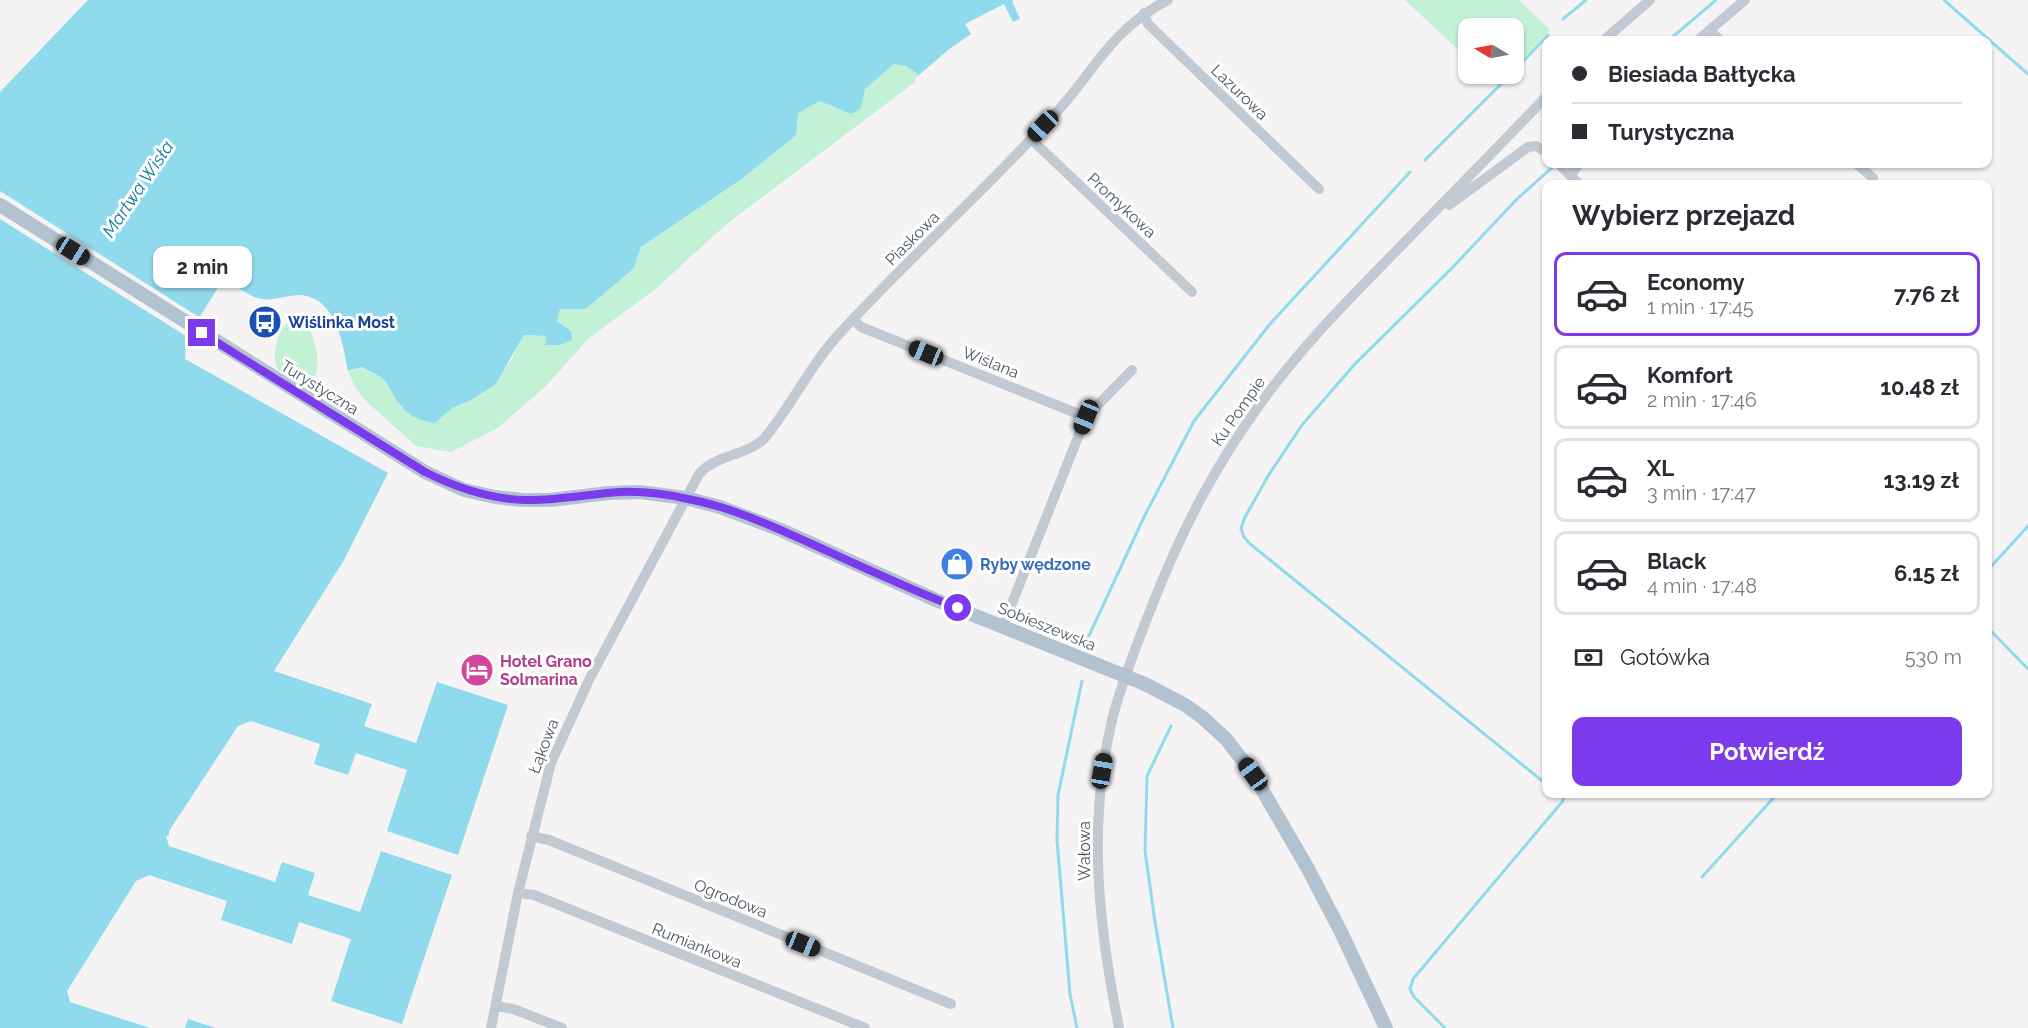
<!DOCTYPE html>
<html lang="pl">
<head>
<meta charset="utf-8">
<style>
	body { margin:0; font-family:Raleway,sans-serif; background:#f7f7f7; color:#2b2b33; height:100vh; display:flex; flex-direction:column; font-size:22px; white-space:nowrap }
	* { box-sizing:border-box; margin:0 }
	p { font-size:20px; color:#7c7c81 }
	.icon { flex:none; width:33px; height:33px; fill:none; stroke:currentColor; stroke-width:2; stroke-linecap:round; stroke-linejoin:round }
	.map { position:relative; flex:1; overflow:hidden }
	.drawer { position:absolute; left:1542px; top:180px; width:450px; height:618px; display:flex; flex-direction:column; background:#fff; border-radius:12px; box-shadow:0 2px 4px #0004 }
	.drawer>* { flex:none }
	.hud { position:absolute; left:1542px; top:36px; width:450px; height:132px; border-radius:12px; box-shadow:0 2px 4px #0004; display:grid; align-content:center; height:132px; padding:0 30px; background:#fff }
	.needle { width:39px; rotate:280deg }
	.tools { position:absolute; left:1458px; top:18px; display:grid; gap:12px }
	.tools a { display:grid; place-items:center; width:66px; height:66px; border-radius:12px; background:#fff; box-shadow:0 2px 4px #0004; font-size:30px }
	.end { position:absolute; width:27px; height:27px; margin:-14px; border:8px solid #7c3aed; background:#fff; box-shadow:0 0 0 3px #fff }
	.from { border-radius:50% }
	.bubble { position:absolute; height:42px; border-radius:12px; background:#fff; box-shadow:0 2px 4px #0004; font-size:20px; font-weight:700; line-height:42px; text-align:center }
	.car { position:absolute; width:18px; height:36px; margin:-18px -9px; border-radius:8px; box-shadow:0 0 4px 2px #0007; background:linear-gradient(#222 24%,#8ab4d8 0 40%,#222 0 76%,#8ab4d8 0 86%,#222 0) }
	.hud b { display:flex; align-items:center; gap:21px; height:57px; font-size:22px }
	.hud b+b { border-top:2px solid #e1e1e2 }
	.hud i { width:15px; height:15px; background:#2b2b33 }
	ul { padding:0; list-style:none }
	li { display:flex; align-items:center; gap:18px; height:84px; margin:0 12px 9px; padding:0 18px; border:3px solid #e1e1e2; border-radius:12px }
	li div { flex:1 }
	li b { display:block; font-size:22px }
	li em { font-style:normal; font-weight:700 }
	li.active { border-color:#7c3aed }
	li>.icon { width:54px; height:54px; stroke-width:1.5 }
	h2 { padding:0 30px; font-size:27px; line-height:72px }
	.pay { display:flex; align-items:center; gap:15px; height:66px; padding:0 30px; font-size:22px }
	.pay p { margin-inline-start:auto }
	.action { display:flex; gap:12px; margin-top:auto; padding:12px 30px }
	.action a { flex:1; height:69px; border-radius:12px; background:#7c3aed; color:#fff; font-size:24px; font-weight:700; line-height:69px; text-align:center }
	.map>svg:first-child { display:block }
	.green { fill:#c3f1d5 }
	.water { fill:#90daee }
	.pier { fill:#f5f3f3 }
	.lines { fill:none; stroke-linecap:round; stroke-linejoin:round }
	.stream { stroke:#90daee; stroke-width:3 }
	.minor { stroke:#c1cad2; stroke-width:10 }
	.major { stroke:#b3c2d1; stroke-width:14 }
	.route { stroke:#7c3aed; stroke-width:8 }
	.labels { text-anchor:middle; stroke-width:6; stroke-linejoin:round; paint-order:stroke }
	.street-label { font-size:16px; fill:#4a5661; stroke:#fff }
	.transit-label { font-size:16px; font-weight:bold; fill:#164399; stroke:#fff; text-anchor:start }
	.shop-label { font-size:16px; font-weight:bold; fill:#366cbe; stroke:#fff; text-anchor:start }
	.hotel-label { font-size:16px; font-weight:bold; fill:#b23c85; stroke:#fff; text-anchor:start }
	.water-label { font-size:18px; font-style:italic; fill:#0c7c9b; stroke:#fff }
</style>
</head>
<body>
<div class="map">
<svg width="2028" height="1028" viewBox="0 0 2028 1028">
	<rect width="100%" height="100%" fill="#f5f3f3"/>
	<g class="green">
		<path d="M1405 0H1519L1550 30 1514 68V28H1468V59Z"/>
		<path d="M894 64 906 66 919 75 916 78 915 82 737 216 713 236 658 287 588 339 546 386 498 428 451 452 416 446 367 402 356 389 348 372 362 367 373 374 380 376 388 386 401 408 435 422 452 408 471 400 509 364 524 335 546 336 545 344 571 331 557 321 560 309H586L634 268 641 247 743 178 795 135 798 113 820 101 851 114 861 108 865 89Z"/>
		<path d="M290 321 305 323C317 336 326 382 304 388 296 384 285 379 280 372 269 359 277 329 290 321Z"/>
	</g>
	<g class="water">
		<path d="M88 0H1014L1012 1 1020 19 1013 22 1004 4 965 24 971 34 948 50 919 75 906 66 894 64 865 89 861 108 851 114 820 101 798 113 796 135 743 178 641 247 634 268 586 309H560L557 321 571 331 572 340 559 345H545L546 336 524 335 495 385 471 400 452 408 435 423C411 419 402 411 391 391 388 386 384 378 379 376 374 373 368 371 362 367L348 371C343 344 336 296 299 295 287 295 274 301 262 299 247 298 225 275 212 266L205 269 206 274 219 286 186 339 185 359 388 473 344 560 274 671 372 704 364 726 416 743 437 682 508 705 458 855 387 831 407 770 356 753 348 775 314 764 320 744 251 721 238 726 169 831V835L166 836 169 846 275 882 282 862 315 873 308 895 360 912 381 851 452 875 402 1024 331 1001 351 939 299 922 292 944 221 920 227 901 149 875 136 881 67 991 70 1002 150 1028H0V92Z"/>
		<path d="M188 1019 216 1028H185Z"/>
	</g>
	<path class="pier" d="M0 191 202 319 189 338 0 219Z"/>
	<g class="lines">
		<g class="stream">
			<path d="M1944 0 2028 74"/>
			<path d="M1563 19 1586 0"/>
			<path d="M1669 40 1716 0"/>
			<path d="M1514 71 1548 35"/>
			<path d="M1425 160 1511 74"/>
			<path d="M1988 570 2028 526"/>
			<path d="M1988 628 2028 669"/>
			<path d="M1087 640 1144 517 1194 421 1270 324 1410 172"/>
			<path d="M1171 726 1147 776 1145 851 1155 922 1173 1028"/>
			<path d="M1546 784 1249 543 1244 537 1241 529 1244 519 1268 476 1302 425 1354 365 1453 267 1516 200 1556 164"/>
			<path d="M1702 877 1777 794"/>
			<path d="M1077 1028 1070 994 1057 840 1058 795 1082 681"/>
			<path d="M1445 1028 1414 997 1410 989 1413 979 1562 802 1564 798 1559 794"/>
		</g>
		<g class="minor">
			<path d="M1144 13 1148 24 1319 189"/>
			<path d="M1710 31 1720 40"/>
			<path d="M1604 40 1650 0"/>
			<path d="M1698 40 1745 0"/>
			<path d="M1031 139 1192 292"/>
			<path d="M1559 164 1570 175 1579 164"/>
			<path d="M1857 164 1873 178"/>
			<path d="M1570 175 1579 184"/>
			<path d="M1449 205 1528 147 1536 146 1546 152"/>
			<path d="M853 319 861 327 1086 417 1003 626"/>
			<path d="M1086 417 1132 370"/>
			<path d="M531 836 549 840 951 1004"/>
			<path d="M518 893 534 895 865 1028"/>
			<path d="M496 1006 513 1009 562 1028"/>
			<path d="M491 1028 518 893 551 763 589 680 699 474C715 455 744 456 763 440 791 407 810 365 840 333 909 258 985 190 1054 115 1094 72 1111 29 1168 0"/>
			<path d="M1119 1028C1098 924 1087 821 1113 716 1124 675 1140 637 1155 598 1184 526 1215 466 1261 403 1301 347 1350 298 1398 249 1448 198 1497 148 1546 97"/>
		</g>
		<path class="major" d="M0 205 425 472 464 490 495 497 523 500H550L609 493 639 492 686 498 720 507 781 530 936 600 1145 684 1185 705 1202 717 1226 739 1253 774 1307 867 1341 932 1386 1028"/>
	</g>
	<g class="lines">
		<path class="route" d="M202 333 425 472C457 488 489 499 525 500 557 501 588 494 620 492 643 491 666 494 688 499 731 507 772 526 812 544 860 566 909 589 958 608"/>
	</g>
	<defs>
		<g id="bus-disc" transform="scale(1.725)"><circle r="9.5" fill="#1a4fb4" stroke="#fff"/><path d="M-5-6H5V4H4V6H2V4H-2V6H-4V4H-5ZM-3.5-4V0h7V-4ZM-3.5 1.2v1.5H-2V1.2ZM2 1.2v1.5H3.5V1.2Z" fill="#fff"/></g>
		<g id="shop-disc" transform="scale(1.725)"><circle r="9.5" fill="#3f7fe0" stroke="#fff"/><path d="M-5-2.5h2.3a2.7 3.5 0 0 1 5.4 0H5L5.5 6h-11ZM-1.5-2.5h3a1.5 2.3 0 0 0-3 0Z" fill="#fff"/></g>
		<g id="hotel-disc" transform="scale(1.725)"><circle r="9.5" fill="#d1479c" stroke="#fff"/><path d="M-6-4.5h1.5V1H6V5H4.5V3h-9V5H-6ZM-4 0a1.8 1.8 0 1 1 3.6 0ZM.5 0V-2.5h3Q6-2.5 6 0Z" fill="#fff"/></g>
	</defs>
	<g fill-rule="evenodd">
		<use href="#bus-disc" x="265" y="322"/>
		<use href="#shop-disc" x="957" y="564"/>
		<use href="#hotel-disc" x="477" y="670"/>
	</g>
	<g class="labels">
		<g class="street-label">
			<text transform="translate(1240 92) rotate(44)" y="6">Lazurowa</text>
			<text transform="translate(1122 205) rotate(43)" y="6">Promykowa</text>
			<text transform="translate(912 238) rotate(-45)" y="6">Piaskowa</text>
			<text transform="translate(991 362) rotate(22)" y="6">Wiślana</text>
			<text transform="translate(320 387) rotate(32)" y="6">Turystyczna</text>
			<text transform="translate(1238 411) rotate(-55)" y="6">Ku Pompie</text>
			<text transform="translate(1047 626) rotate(22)" y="6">Sobieszewska</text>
			<text transform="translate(543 746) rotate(-69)" y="6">Łąkowa</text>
			<text transform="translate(1084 851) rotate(-90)" y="6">Wałowa</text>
			<text transform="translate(731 898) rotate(22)" y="6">Ogrodowa</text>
			<text transform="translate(697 945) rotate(22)" y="6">Rumiankowa</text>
		</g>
		<g class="transit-label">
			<text x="288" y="328">Wiślinka Most</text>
		</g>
		<g class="shop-label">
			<text x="980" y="570">Ryby wędzone</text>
		</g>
		<g class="hotel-label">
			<text x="500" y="667">Hotel Grano<tspan x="500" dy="18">Solmarina</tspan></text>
		</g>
		<g class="water-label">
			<text transform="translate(138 189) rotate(-56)" y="6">Martwa Wisła</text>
		</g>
	</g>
</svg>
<div class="tools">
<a><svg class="needle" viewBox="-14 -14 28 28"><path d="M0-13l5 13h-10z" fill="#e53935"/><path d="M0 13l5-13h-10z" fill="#7c7c81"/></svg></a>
</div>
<i class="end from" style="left:958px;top:608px"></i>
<i class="end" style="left:202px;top:333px"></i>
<div class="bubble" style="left:153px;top:246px;width:99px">2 min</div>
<i class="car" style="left:1043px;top:126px;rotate:224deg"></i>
<i class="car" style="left:73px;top:251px;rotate:122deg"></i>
<i class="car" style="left:926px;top:353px;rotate:292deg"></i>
<i class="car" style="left:1086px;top:417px;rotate:202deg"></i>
<i class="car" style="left:1102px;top:771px;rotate:10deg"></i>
<i class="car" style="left:1253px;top:774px;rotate:324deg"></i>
<i class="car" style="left:803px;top:944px;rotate:112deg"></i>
<div class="hud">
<b><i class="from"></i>Biesiada Bałtycka</b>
<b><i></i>Turystyczna</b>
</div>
<section class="drawer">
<h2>Wybierz przejazd</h2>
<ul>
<li class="active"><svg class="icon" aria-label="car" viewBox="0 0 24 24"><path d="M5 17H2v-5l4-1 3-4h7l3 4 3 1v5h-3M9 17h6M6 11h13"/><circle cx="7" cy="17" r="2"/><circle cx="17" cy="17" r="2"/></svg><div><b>Economy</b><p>1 min · 17:45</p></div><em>7.76 zł</em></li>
<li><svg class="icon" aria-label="car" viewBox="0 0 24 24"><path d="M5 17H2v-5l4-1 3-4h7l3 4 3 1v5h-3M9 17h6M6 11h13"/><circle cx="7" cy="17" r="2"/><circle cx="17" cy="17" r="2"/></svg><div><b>Komfort</b><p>2 min · 17:46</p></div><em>10.48 zł</em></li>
<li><svg class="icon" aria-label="car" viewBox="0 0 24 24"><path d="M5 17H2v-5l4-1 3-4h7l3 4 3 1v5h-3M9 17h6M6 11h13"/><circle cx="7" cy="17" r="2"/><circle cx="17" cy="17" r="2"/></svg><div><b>XL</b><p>3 min · 17:47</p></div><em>13.19 zł</em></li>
<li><svg class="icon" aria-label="car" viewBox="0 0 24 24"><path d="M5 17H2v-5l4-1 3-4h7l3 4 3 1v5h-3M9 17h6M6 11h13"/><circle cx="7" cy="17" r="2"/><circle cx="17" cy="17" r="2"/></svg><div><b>Black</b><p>4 min · 17:48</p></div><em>6.15 zł</em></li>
</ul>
<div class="pay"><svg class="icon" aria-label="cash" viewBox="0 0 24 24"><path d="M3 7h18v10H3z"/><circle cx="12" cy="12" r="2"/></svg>Gotówka<p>530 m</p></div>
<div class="action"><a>Potwierdź</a></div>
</section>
</div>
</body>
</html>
